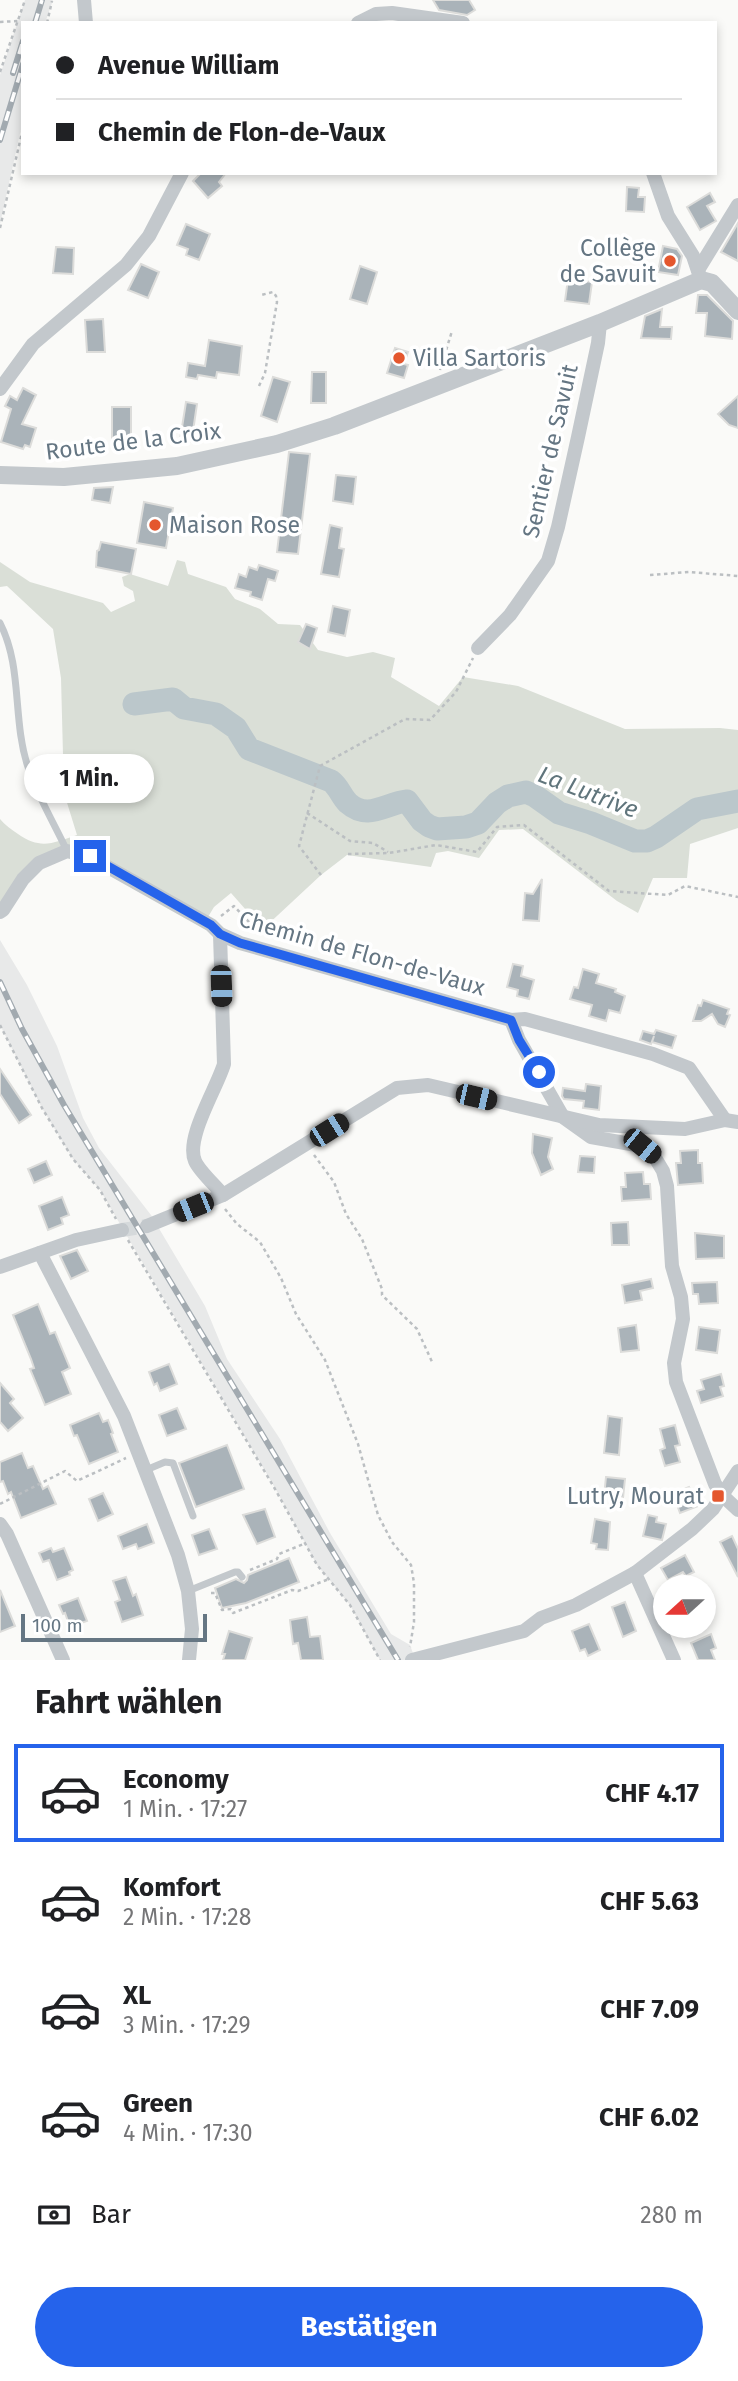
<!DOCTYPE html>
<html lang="de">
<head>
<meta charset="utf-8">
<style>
	body { margin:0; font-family:"Fira Sans",sans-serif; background:#f6f6f6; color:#202124; height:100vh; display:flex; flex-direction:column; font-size:26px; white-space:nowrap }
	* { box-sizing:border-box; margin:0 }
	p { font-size:23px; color:#757577 }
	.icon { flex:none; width:38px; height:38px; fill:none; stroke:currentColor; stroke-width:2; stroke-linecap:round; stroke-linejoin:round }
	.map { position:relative; height:1660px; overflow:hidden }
	.drawer { display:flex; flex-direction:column; background:#fff; flex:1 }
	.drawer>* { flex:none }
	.hud { position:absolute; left:21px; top:21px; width:696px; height:154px; border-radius:0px; box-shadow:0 4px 10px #0003; display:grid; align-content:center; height:154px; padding:0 35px; background:#fff }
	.needle { width:46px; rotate:249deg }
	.tools { position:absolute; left:653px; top:1575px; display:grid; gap:14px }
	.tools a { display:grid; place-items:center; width:63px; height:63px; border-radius:50%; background:#fff; box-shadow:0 4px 10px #0003; font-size:35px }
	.scale { position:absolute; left:21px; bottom:18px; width:186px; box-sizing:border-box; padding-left:7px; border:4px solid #657683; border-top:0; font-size:19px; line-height:24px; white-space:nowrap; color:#657683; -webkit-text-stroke:5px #fff; paint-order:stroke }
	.end { position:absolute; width:32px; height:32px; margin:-16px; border:9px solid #2563eb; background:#fff; box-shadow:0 0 0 4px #fff }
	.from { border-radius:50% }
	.bubble { position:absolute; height:49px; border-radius:24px; background:#fff; box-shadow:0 4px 10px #0003; font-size:23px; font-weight:700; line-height:49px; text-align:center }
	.car { position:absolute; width:21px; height:42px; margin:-21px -10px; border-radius:9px; box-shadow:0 0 5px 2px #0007; background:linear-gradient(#222 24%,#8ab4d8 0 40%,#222 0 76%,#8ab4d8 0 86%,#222 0) }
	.hud b { display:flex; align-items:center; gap:24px; height:66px; font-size:26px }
	.hud b+b { border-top:2px solid #e0e0e0 }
	.hud i { width:18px; height:18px; background:#202124 }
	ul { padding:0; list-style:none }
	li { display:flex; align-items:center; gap:21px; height:98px; margin:0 14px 10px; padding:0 21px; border:4px solid transparent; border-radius:0px }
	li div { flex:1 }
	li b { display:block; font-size:26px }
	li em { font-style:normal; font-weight:700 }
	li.active { border-color:#2563eb }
	li>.icon { width:63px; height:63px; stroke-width:1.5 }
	h2 { padding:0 35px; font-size:32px; line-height:84px }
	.pay { display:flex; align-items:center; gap:18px; height:77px; padding:0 35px; font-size:26px }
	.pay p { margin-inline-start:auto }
	.button { display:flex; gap:14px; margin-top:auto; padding:14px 35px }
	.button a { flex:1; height:80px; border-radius:42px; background:#2563eb; color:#fff; font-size:28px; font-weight:700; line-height:80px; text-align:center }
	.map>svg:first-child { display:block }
	.built { fill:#e8e9e9 }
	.green { fill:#dadfd7 }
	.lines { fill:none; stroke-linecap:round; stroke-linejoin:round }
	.river { stroke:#bbc7cb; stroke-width:23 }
	.building { fill:#aab3b9; stroke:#dcdcda; stroke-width:2 }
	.minor-tunnel { stroke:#d5d9db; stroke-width:14; stroke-dasharray:14 7; stroke-linecap:butt }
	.path { stroke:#bbbfc2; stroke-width:2.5; stroke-dasharray:3.5 3.5; stroke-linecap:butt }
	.service { stroke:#c3c8cc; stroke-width:7 }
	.minor { stroke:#c3c8cc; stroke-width:14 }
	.tertiary { stroke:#c3c8cc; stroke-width:18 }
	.rail-casing { stroke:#a2aab0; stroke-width:6 }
	.rail { stroke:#fff; stroke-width:3.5; stroke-dasharray:10; stroke-linecap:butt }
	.route { stroke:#2563eb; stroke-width:9 }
	.poi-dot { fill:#e4572e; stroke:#fff; stroke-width:2.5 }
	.labels { text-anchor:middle; stroke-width:7; stroke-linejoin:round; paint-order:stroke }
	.poi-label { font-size:23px; fill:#657683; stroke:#fff; text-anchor:end }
	.street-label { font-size:23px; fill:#657683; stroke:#fff }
	.water-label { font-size:24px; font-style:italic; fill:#60757c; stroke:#fff }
</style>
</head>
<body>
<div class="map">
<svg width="738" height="1660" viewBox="0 0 738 1660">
	<rect width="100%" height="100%" fill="#fafaf8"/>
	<g class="built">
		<path d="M25 0H53L45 23H23V120L0 224V75Z"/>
		<path d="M0 940 27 985 57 1046 83 1118 99 1148 151 1215 205 1306 227 1359 280 1439 330 1533 391 1634 410 1645 415 1659 418 1660H380L350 1605 317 1565 275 1488 100 1190 73 1159 42 1108 0 1025Z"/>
	</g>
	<path class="green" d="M177 560 185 562 188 574 226 587 235 599 260 609 278 624 300 625 318 650 347 657 373 652 395 658 391 677 439 706 463 677 518 686 625 729 720 728 738 730V828L690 844 687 878H653L638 913 617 901 523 829 499 830 479 858 448 851 436 853 431 867 347 855 321 875 263 929 231 893 214 907 208 917 67 851 39 863 0 912V819C5 825 11 829 18 834 41 850 53 843 77 835L64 793 61 678 53 629 7 586 0 587V562L30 582 103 603 111 612 135 601 133 591 124 586 122 577 130 574 168 586Z"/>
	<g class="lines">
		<path class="river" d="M134 704 173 699 184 708 216 714 236 728 249 749 331 781C339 787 341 796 348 803 368 821 386 803 407 801L422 821 429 826 437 829 466 827 478 823 497 803 508 796 526 792 535 796 559 813 591 823 635 841H647L656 837 697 809 738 801"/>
	</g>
	<g class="building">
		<path d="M433 0H469L475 10 467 15 439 10Z"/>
		<path d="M201 173H226L219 182 222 186 208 198 193 181Z"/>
		<path d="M627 187 639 188 638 197H645L644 212 626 211Z"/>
		<path d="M710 193 715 202 707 206 716 221 700 230 687 207Z"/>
		<path d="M738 223V261L721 252Z"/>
		<path d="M186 224 210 234 199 260 186 255 188 249 177 245Z"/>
		<path d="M663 246 677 249 682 256 678 275 658 272Z"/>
		<path d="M56 247 74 248 73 274 53 273Z"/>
		<path d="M141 264 159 272 148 298 128 290Z"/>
		<path d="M360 266 377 272 367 304 350 299Z"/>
		<path d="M568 279 592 282 589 304 565 301Z"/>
		<path d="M698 295H707L733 321 732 339 705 336 707 313H696Z"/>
		<path d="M662 309 660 327H672L671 339 641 338 645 316Z"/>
		<path d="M103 319 105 352H87L85 320Z"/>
		<path d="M209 340 242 346 239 375 217 372 216 378 198 375 197 379 186 377 188 363 205 366Z"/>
		<path d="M395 348 408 352 404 364 408 365 404 378 387 373Z"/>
		<path d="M312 372H326V403H311Z"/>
		<path d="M273 377 290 382 277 422 261 416Z"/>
		<path d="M23 388 36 395 22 424 36 428 30 447 25 445 23 449 1 442 11 409 5 406 10 396 17 400Z"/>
		<path d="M738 396V428L729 425 718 414Z"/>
		<path d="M186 402 197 404 193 431H197L195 442 180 440Z"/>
		<rect x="112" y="407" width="19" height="33"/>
		<path d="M289 452 310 454 298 554 277 552Z"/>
		<path d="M336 475 356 477 353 504 333 501Z"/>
		<path d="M113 487 110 503 92 500 94 488Z"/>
		<path d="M144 502 173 508 166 548 137 543Z"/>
		<path d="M330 525 342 528 339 548 344 549 339 577 321 574Z"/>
		<path d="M101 542 136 549 131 574 96 567 97 551 99 550Z"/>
		<path d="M259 565 278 571 275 581 268 579 262 600 250 596 251 592 235 588 239 574 246 577 249 567 257 570Z"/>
		<path d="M333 606 350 610 345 636 328 632Z"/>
		<path d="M306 624 317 628 310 649 298 642Z"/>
		<path d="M542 879 539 921 523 920 525 893 533 894Z"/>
		<path d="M513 964 523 966 521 976 534 980 529 999 517 996 518 990 507 987Z"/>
		<path d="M583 969 599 974 596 983 616 989 615 992 625 996 620 1013 609 1010 606 1021 589 1016 592 1005 570 999 574 987 578 988Z"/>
		<path d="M703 1000 729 1009 727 1014 730 1015 725 1027 718 1024 712 1014 701 1021H693L698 1005 701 1006Z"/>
		<path d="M656 1030 676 1036 672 1048 652 1042 654 1036 651 1044 640 1040 643 1031 654 1034Z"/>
		<path d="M0 1069 31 1115 19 1123 0 1094Z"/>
		<path d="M586 1084 601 1086 599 1110 583 1108 584 1101 564 1099 562 1096 563 1088 585 1091Z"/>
		<path d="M533 1134 552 1138 548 1157 553 1169 541 1175 532 1153Z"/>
		<path d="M698 1150V1163H702L703 1183 678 1185 676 1163H681L680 1151Z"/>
		<path d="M580 1156 595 1157 594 1173 578 1172Z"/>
		<path d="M46 1161 52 1175 34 1183 28 1169Z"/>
		<path d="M643 1172 644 1184H650L651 1199 622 1201 621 1187H626L625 1173Z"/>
		<path d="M62 1197 69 1215 61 1218 63 1224 48 1230 39 1206Z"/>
		<path d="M628 1222 629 1245H612L611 1223Z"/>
		<path d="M695 1233 724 1236V1258L696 1259Z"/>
		<path d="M77 1250 88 1271 71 1279 60 1256Z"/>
		<path d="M651 1279 653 1288 640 1291 642 1300 625 1303 622 1285Z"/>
		<path d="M717 1282 718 1303 699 1304 698 1294H693L692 1283Z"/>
		<path d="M38 1304 50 1334 55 1332 70 1368 62 1372 71 1394 45 1405 30 1369 34 1368 31 1359 13 1315Z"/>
		<path d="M636 1325 639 1350 621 1352 618 1328Z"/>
		<path d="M699 1327 720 1330 717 1353 696 1350Z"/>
		<path d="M169 1364 177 1384 160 1391 157 1383 154 1385 149 1372Z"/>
		<path d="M721 1374 724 1386 720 1387 723 1396 701 1403 697 1391 704 1389 701 1380Z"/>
		<path d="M0 1383 14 1399 10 1403 23 1418 8 1431 0 1422Z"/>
		<path d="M177 1408 186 1429 167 1436 159 1415Z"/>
		<path d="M99 1413 103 1422 108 1420 113 1433 111 1434 118 1452 89 1464 77 1435 74 1436 70 1425Z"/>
		<path d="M608 1416 622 1418 619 1455 604 1453Z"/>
		<path d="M675 1425 680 1445 675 1446 680 1462 665 1466 660 1450 665 1448 660 1429Z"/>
		<path d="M227 1445 244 1489 196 1507 179 1463Z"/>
		<path d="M22 1453 28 1468 33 1466 43 1489 48 1486 56 1504 21 1518 11 1492 8 1494 3 1481 0 1482V1462Z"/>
		<path d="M606 1477 625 1479 623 1498 604 1496Z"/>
		<path d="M689 1487 692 1494 696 1493 701 1505 680 1513 676 1502 683 1499 679 1491Z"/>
		<path d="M103 1493 113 1514 98 1521 89 1499Z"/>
		<path d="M265 1509 275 1537 257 1544 243 1515Z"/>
		<path d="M648 1515 657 1517 656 1522 666 1524 662 1540 643 1536Z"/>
		<path d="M595 1519 610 1522 608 1550 596 1549 597 1544 591 1543Z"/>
		<path d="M147 1524 154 1543 138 1549 136 1544 123 1549 118 1536Z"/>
		<path d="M209 1529 217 1549 199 1555 192 1535Z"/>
		<path d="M732 1536 738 1549V1577L720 1542Z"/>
		<path d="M51 1548 53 1552 64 1548 73 1570 69 1572 70 1575 57 1580 49 1560 43 1562 39 1553Z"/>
		<path d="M685 1555 694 1572 686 1576 683 1572 668 1580 661 1568Z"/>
		<path d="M289 1558 299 1582 246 1603 222 1608 215 1588 236 1579 244 1583 247 1580 248 1575Z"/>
		<path d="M126 1577 133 1596 136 1594 143 1615 122 1622 115 1602 120 1600 113 1581Z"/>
		<path d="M0 1590 15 1626 0 1632Z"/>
		<path d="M78 1598 87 1621 70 1627 65 1613 63 1614 59 1605Z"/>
		<path d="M625 1602 636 1631 623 1637 612 1607Z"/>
		<path d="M307 1617 310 1637 320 1636 323 1660H301L298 1643 293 1644 290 1620Z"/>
		<path d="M589 1624 600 1650 588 1656 585 1649 580 1651 572 1631Z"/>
		<path d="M229 1631 252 1638 245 1660H223L225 1654H222Z"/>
		<path d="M711 1634 716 1648 711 1650 715 1660H698L691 1643Z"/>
	</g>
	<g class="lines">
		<path class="minor-tunnel" d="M122 1230 147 1226"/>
		<g class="path">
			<path d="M0 22 18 21"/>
			<path d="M47 23 52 1"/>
			<path d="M0 72 25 0"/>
			<path d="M0 228 23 128"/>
			<path d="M440 370 452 331"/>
			<path d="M259 386 265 373 277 302 276 296 273 292 261 295"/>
			<path d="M650 575 689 572 738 576"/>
			<path d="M307 813 350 841 373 843 388 852"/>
			<path d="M348 854 389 853 436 845 477 852 497 827 524 825 609 891 668 895 685 886 738 897"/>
			<path d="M321 875 299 846 320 766 405 719 430 720 456 692 473 658"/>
			<path d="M221 916 234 906 259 933"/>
			<path d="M0 1025 42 1108 73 1159 100 1190 116 1219"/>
			<path d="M314 1155 334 1182 346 1214 362 1239 382 1289V1295L417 1329 433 1364"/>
			<path d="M225 1209 237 1224 260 1242 281 1278 296 1314 325 1360 358 1444 378 1515 392 1542 411 1565 414 1583V1622L410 1647"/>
			<path d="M128 1240 275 1489 317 1565 350 1605 380 1660"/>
			<path d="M0 1504 65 1471 77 1481 126 1458"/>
			<path d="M250 1570 277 1559 279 1554 306 1543"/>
			<path d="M211 1593H215L222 1610 231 1609 233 1613 292 1590 298 1591 329 1579"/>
		</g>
		<g class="service">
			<path d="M0 623C23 668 12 719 28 767 37 795 54 823 67 851"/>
			<path d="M146 1470 165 1462 173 1463 193 1516"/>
			<path d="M188 1591 235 1572H238L242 1577"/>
		</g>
		<g class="minor">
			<path d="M84 0 86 23"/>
			<path d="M358 23 376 14 392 13 463 23"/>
			<path d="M653 173 668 216 693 256 701 280"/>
			<path d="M698 270 738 205"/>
			<path d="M0 389 33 344 126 265 149 236 182 173"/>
			<path d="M478 648 510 615 548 561 558 527 578 437 598 343 600 323"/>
			<path d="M0 912 3 910 23 879 39 863 67 851 90 857 211 925 220 934 240 943 511 1020 525 1019 653 1054 689 1068 725 1120"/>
			<path d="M220 934 224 1064C217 1088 185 1138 195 1161 199 1171 216 1186 223 1195"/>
			<path d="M511 1020 519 1040 563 1117 591 1137 642 1146 654 1156 663 1171 667 1186 672 1266 681 1297 683 1319 674 1363 676 1382 715 1484 723 1496 738 1510"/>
			<path d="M147 1226 223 1195 397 1088 428 1085 599 1125 685 1129 725 1120 738 1122"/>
			<path d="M40 1253 124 1416 178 1555 188 1591 192 1629 189 1660"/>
			<path d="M0 1267 76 1240 122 1230"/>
			<path d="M0 1524 7 1534 63 1660"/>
			<path d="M635 1573 674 1660"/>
			<path d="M412 1660 524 1631 541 1618 576 1605 635 1573 692 1529 713 1509 738 1471"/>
		</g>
		<path class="tertiary" d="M0 475 64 477 126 471 177 466 277 444 334 426 600 323 701 280 712 283 738 311"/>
		<g class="rail-casing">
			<g id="rail">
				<path d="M35 23 42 0"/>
				<path d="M13 73 23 41"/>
				<path d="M0 140 23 64"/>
				<path d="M0 982 22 1029 64 1105 398 1660"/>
			</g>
		</g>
		<use href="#rail" class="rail"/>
	</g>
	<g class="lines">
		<path class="route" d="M90 856 211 925 220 934 240 943 511 1020 519 1040 539 1072"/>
	</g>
	<g class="poi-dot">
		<circle cx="670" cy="261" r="7"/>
		<circle cx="399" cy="358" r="7"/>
		<circle cx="155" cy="525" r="7"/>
		<rect x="711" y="1489" width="14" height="14" rx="3.5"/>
	</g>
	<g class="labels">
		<g class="poi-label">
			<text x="656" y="256">Collège<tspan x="656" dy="26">de Savuit</tspan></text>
			<text x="413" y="366" text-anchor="start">Villa Sartoris</text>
			<text x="169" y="533" text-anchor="start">Maison Rose</text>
			<text x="704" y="1504">Lutry, Mourat</text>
		</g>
		<g class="street-label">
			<text transform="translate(133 441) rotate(-7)" y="8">Route de la Croix</text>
			<text transform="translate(550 451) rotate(-77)" y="8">Sentier de Savuit</text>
			<text transform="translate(362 953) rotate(16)" y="8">Chemin de Flon-de-Vaux</text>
		</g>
		<g class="water-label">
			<text transform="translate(588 792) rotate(21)" y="8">La Lutrive</text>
		</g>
	</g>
</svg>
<div class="tools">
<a><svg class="needle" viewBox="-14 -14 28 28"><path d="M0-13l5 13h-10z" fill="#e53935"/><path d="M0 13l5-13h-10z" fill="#757577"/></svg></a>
</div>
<div class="scale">100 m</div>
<i class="end from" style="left:539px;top:1072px"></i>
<i class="end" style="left:90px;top:856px"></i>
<div class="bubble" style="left:24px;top:754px;width:130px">1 Min.</div>
<i class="car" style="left:221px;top:986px;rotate:178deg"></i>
<i class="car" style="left:476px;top:1097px;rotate:103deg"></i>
<i class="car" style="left:329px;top:1130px;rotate:58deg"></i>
<i class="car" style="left:642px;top:1146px;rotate:129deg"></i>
<i class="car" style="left:193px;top:1207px;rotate:248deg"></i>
<div class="hud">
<b><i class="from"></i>Avenue William</b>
<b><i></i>Chemin de Flon-de-Vaux</b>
</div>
</div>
<section class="drawer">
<h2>Fahrt wählen</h2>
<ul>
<li class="active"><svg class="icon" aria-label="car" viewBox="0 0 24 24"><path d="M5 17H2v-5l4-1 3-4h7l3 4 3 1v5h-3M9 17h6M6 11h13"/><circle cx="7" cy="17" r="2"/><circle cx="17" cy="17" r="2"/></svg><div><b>Economy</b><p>1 Min. · 17:27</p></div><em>CHF 4.17</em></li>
<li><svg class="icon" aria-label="car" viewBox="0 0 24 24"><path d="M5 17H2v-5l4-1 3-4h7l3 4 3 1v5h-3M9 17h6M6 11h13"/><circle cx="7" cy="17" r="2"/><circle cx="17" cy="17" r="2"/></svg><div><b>Komfort</b><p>2 Min. · 17:28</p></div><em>CHF 5.63</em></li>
<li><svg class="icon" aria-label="car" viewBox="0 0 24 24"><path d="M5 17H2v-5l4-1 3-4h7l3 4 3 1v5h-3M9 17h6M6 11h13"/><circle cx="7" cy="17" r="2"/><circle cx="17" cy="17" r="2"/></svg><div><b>XL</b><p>3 Min. · 17:29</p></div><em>CHF 7.09</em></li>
<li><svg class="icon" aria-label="car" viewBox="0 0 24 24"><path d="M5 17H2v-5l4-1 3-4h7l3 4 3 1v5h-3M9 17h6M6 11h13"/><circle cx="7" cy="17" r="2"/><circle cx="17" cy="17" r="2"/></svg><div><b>Green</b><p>4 Min. · 17:30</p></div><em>CHF 6.02</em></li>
</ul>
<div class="pay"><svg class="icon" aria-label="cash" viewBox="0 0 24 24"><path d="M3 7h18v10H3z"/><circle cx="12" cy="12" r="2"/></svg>Bar<p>280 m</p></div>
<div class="button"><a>Bestätigen</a></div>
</section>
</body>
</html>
